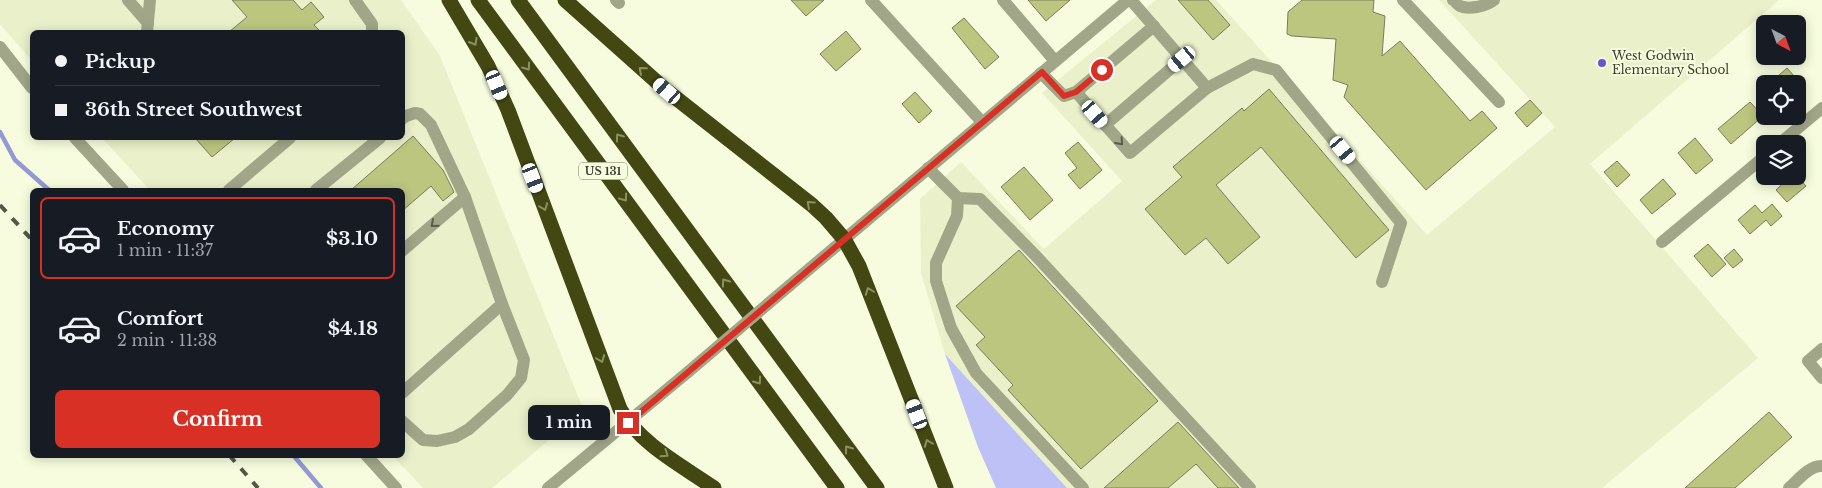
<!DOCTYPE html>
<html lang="en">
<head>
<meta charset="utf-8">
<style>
	body { margin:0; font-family:"Libre Baskerville",serif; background:#20242c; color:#f1f3f6; height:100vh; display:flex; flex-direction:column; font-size:19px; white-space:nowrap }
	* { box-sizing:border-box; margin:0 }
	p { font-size:16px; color:#9ea1a6 }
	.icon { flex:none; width:28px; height:28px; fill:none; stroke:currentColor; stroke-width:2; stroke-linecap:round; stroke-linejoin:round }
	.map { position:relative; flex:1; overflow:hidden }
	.details { position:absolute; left:30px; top:188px; width:375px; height:270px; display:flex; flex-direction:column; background:#171b24; border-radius:8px; box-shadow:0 2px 12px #0003 }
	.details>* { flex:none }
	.hud { position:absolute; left:30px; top:30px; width:375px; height:110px; border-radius:8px; box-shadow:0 2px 12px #0003; display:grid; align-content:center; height:110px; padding:0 25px; background:#171b24 }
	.needle { width:32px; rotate:139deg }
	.fabs { position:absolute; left:1756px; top:15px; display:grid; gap:10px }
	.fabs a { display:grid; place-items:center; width:50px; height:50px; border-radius:8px; background:#171b24; box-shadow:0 2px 12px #0003; font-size:25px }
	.end { position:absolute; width:22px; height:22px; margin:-11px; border:6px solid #d93025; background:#fff; box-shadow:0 0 0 2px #fff }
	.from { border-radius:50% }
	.bubble { position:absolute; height:35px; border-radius:8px; background:#171b24; box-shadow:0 2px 12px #0003; font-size:16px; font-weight:700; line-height:35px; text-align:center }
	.car { position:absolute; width:15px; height:30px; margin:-15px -8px; border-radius:6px; box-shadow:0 0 4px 1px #0007; background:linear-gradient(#fff 24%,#345 0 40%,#fff 0 76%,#345 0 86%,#fff 0) }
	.hud b { display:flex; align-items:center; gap:18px; height:48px; font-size:19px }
	.hud b+b { border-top:1px solid #363941 }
	.hud i { width:12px; height:12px; background:#f1f3f6 }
	ul { padding:9px 0 0; list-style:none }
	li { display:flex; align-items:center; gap:15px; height:82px; margin:0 10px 8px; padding:0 15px; border:2px solid transparent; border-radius:8px }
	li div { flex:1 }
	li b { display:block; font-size:19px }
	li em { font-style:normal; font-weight:700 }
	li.current { border-color:#d93025 }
	li>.icon { width:45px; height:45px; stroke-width:1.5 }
	.button { display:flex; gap:10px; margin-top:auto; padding:10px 25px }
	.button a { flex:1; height:58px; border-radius:8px; background:#d93025; color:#fff; font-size:20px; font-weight:700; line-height:58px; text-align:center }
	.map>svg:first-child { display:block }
	.built { fill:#eaf0ca }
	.forest { fill:#bdc1f6 }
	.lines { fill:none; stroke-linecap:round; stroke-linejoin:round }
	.stream { stroke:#9498d7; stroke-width:4.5 }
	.building { fill:#bcc67f; stroke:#787c61 }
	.minor { stroke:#a1a688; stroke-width:12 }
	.highway { stroke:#434813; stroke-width:15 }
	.rail { stroke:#535547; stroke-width:4; stroke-dasharray:9 9; stroke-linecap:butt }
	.minor-bridge { stroke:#a1a688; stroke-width:12 }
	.oneway { stroke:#8b9064 }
	.oneway2 { stroke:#5a5c4b }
	.route { stroke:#d93025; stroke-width:6 }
	.poi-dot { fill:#6058d0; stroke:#f6fcdd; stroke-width:2 }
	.labels { text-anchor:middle; stroke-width:4; stroke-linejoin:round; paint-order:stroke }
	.shield { fill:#f6fcdd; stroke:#737665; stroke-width:1 }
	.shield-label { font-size:11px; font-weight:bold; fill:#3b3d31 }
	.poi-label { font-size:12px; fill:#3b3d31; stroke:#f6fcdd; text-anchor:start }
</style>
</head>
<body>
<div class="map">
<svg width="1822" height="488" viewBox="0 0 1822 488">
	<rect width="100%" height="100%" fill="#f6fcdd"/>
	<g class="built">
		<path d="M0 0H401L440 56 584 411 492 488H423L392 455H402V190H150L102 138H402V32H32V61L0 24Z"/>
		<path d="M1156 0H1216L1427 235 1555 127 1439 0H1779L1590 164 1758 358 1602 488H1067L945 354 921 273 920 199 961 162 1044 249 1122 181 1042 93Z"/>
	</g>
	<path class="forest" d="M945 354 1067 488H996L978 447Z"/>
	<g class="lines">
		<g class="stream">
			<path d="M0 132 15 160 49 190"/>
			<path d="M293 455 321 488"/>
		</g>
	</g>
	<g class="building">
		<path d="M232 0H293L302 10 311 2 324 17 314 25 321 32H229L247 17Z"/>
		<path d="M791 0H824L806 16Z"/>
		<path d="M1028 0H1070L1046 21Z"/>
		<path d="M1178 0H1208L1230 25 1213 40Z"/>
		<path d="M1302 0H1374L1373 12 1385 16 1382 56 1400 41 1470 121 1482 111 1497 128 1426 190 1344 97 1348 85 1333 80 1336 39 1292 36 1287 34 1288 12Z"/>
		<path d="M964 18 999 57 985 69 952 28Z"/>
		<path d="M846 31 861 49 836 71 820 54Z"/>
		<path d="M1787 68 1801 84H1769Z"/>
		<path d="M1269 89 1389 230 1356 258 1261 147 1216 185 1260 237 1228 264 1206 238 1185 255 1145 209 1182 177 1173 167 1242 108 1244 111Z"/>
		<path d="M915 92 932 111 919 123 902 104Z"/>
		<path d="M1530 100 1542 113 1527 127 1515 113Z"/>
		<path d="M1750 102 1763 116 1731 144 1718 129Z"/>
		<path d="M413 136 443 170 454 192 443 201 431 186 402 211V190H351Z"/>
		<path d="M195 138H235L212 157Z"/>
		<path d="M1695 138 1713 160 1696 174 1678 153Z"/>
		<path d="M1078 142 1102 170 1080 189 1068 175 1077 168 1065 153Z"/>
		<path d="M1617 161 1630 175 1617 187 1604 172Z"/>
		<path d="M1024 167 1053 200 1030 220 1001 187Z"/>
		<path d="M1791 176H1797L1806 186 1787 202 1776 190Z"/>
		<path d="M1663 179 1676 194 1652 214 1640 200Z"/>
		<path d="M1772 204 1782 216 1771 226 1766 220 1750 234 1738 220 1755 205 1762 213Z"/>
		<path d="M1708 244 1726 264 1712 277 1694 256Z"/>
		<path d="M1734 249 1743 260 1733 268 1724 258Z"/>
		<path d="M1019 250 1158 401 1081 469 1008 390 1013 385 976 345 985 337 956 306Z"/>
		<path d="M1769 412 1792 437 1735 488H1685Z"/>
		<path d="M1178 422 1239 488H1218L1196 464 1168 488H1104Z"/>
	</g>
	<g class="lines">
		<g class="minor">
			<path d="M128 0 148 23"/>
			<path d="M355 0 372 24V32"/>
			<path d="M616 0 619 3"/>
			<path d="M871 0 982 122"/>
			<path d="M1003 0 1055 61"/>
			<path d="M1131 0 1207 88"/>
			<path d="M1403 0 1499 102"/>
			<path d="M1453 0C1455 1 1458 5 1460 6 1469 10 1487 6 1494 0"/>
			<path d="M147 32 150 0"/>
			<path d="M0 47 32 88"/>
			<path d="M1041 73 1064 96 1076 92 1154 26"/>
			<path d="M1076 92 1130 153 1207 88 1253 64 1276 70 1401 223 1382 282"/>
			<path d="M402 119 406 116 415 113 420 114 431 125 465 197 502 304 402 393"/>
			<path d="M1105 125 1182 59"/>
			<path d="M75 138 123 190"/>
			<path d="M1779 144 1822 108"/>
			<path d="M928 168 958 198 980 199 1036 256 1250 488"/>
			<path d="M229 190 290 138"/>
			<path d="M316 190 380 138"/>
			<path d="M958 198 957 216 936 263V281L951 328 976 373 1083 488"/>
			<path d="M1662 242 1765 156"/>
			<path d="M402 251 465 197"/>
			<path d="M789 286 1128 0"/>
			<path d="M1822 349 1808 361 1822 378"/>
			<path d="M402 421 423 440 437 441 455 437 469 429 507 395 521 378 524 360 502 304"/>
			<path d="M366 455 396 488"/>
			<path d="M548 488 688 372"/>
			<path d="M1789 488C1798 480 1810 465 1822 466"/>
		</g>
		<g class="highway">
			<path d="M449 0 488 66 508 110 620 409C641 445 681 465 714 488"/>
			<path d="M478 0 837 488"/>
			<path d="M518 0 877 488"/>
			<path d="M565 0 667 91 812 205 826 218 844 239 859 266 946 488"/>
		</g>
		<g class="rail">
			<path d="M0 205 32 240"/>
			<path d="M229 455 258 488"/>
		</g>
		<path class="minor-bridge" d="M688 372 789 286"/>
	</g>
	<defs><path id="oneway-chevron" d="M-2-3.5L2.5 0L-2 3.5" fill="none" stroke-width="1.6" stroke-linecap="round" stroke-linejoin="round" transform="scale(1.25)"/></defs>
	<g class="oneway">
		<use href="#oneway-chevron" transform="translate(474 42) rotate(60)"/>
		<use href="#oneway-chevron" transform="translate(527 67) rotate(54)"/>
		<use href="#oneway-chevron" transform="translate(642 70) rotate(-139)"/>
		<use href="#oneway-chevron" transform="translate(619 137) rotate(-126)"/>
		<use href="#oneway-chevron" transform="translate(624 198) rotate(54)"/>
		<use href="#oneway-chevron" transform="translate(810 204) rotate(-138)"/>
		<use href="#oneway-chevron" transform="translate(544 207) rotate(69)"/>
		<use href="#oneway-chevron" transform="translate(725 282) rotate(-126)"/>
		<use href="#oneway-chevron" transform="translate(869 291) rotate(-111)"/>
		<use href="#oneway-chevron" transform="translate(601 359) rotate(69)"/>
		<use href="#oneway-chevron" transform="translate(758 381) rotate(54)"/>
		<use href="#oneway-chevron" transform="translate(928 443) rotate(-111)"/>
		<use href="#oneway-chevron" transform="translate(848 449) rotate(-126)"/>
		<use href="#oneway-chevron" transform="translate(665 454) rotate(35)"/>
	</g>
	<g class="oneway2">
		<use href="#oneway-chevron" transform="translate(1120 142) rotate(48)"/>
		<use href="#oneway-chevron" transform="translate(434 224) rotate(139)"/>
	</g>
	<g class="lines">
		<path class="route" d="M628 423 1042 72 1064 96 1076 92 1102 70"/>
	</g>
	<circle class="poi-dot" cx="1602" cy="63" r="5"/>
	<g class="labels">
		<rect class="shield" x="579" y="162.5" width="48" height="17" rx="4"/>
		<g class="shield-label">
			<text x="603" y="175">US 131</text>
		</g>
		<g class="poi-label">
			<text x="1612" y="60">West Godwin<tspan x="1612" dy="14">Elementary School</tspan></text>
		</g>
	</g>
</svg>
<div class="fabs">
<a><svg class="needle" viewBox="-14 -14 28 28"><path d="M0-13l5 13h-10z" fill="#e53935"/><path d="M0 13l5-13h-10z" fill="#9ea1a6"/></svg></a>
<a><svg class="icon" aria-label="locate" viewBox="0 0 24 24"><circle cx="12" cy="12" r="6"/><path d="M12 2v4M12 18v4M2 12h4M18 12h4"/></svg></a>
<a><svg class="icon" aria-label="layers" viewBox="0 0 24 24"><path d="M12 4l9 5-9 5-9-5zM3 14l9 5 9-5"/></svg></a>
</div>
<i class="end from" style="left:1102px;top:70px"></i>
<i class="end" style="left:628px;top:423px"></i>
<div class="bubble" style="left:528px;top:405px;width:82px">1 min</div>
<i class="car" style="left:1182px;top:59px;rotate:230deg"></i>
<i class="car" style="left:497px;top:85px;rotate:157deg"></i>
<i class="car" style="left:667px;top:91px;rotate:311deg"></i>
<i class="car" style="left:1095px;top:114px;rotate:139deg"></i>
<i class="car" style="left:1343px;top:150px;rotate:140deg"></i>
<i class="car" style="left:533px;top:178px;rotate:159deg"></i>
<i class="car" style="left:917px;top:414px;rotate:339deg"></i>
<div class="hud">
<b><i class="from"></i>Pickup</b>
<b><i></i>36th Street Southwest</b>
</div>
<section class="details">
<ul>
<li class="current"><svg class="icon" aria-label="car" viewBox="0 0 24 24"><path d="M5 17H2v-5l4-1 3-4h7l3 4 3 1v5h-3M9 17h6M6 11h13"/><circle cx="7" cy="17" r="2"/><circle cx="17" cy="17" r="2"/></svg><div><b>Economy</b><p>1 min · 11:37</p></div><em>$3.10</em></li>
<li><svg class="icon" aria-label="car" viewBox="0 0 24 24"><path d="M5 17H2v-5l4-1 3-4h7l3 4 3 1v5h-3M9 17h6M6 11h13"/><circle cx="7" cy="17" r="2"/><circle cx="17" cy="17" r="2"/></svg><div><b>Comfort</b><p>2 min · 11:38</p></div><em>$4.18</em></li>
</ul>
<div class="button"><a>Confirm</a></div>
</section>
</div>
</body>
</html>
